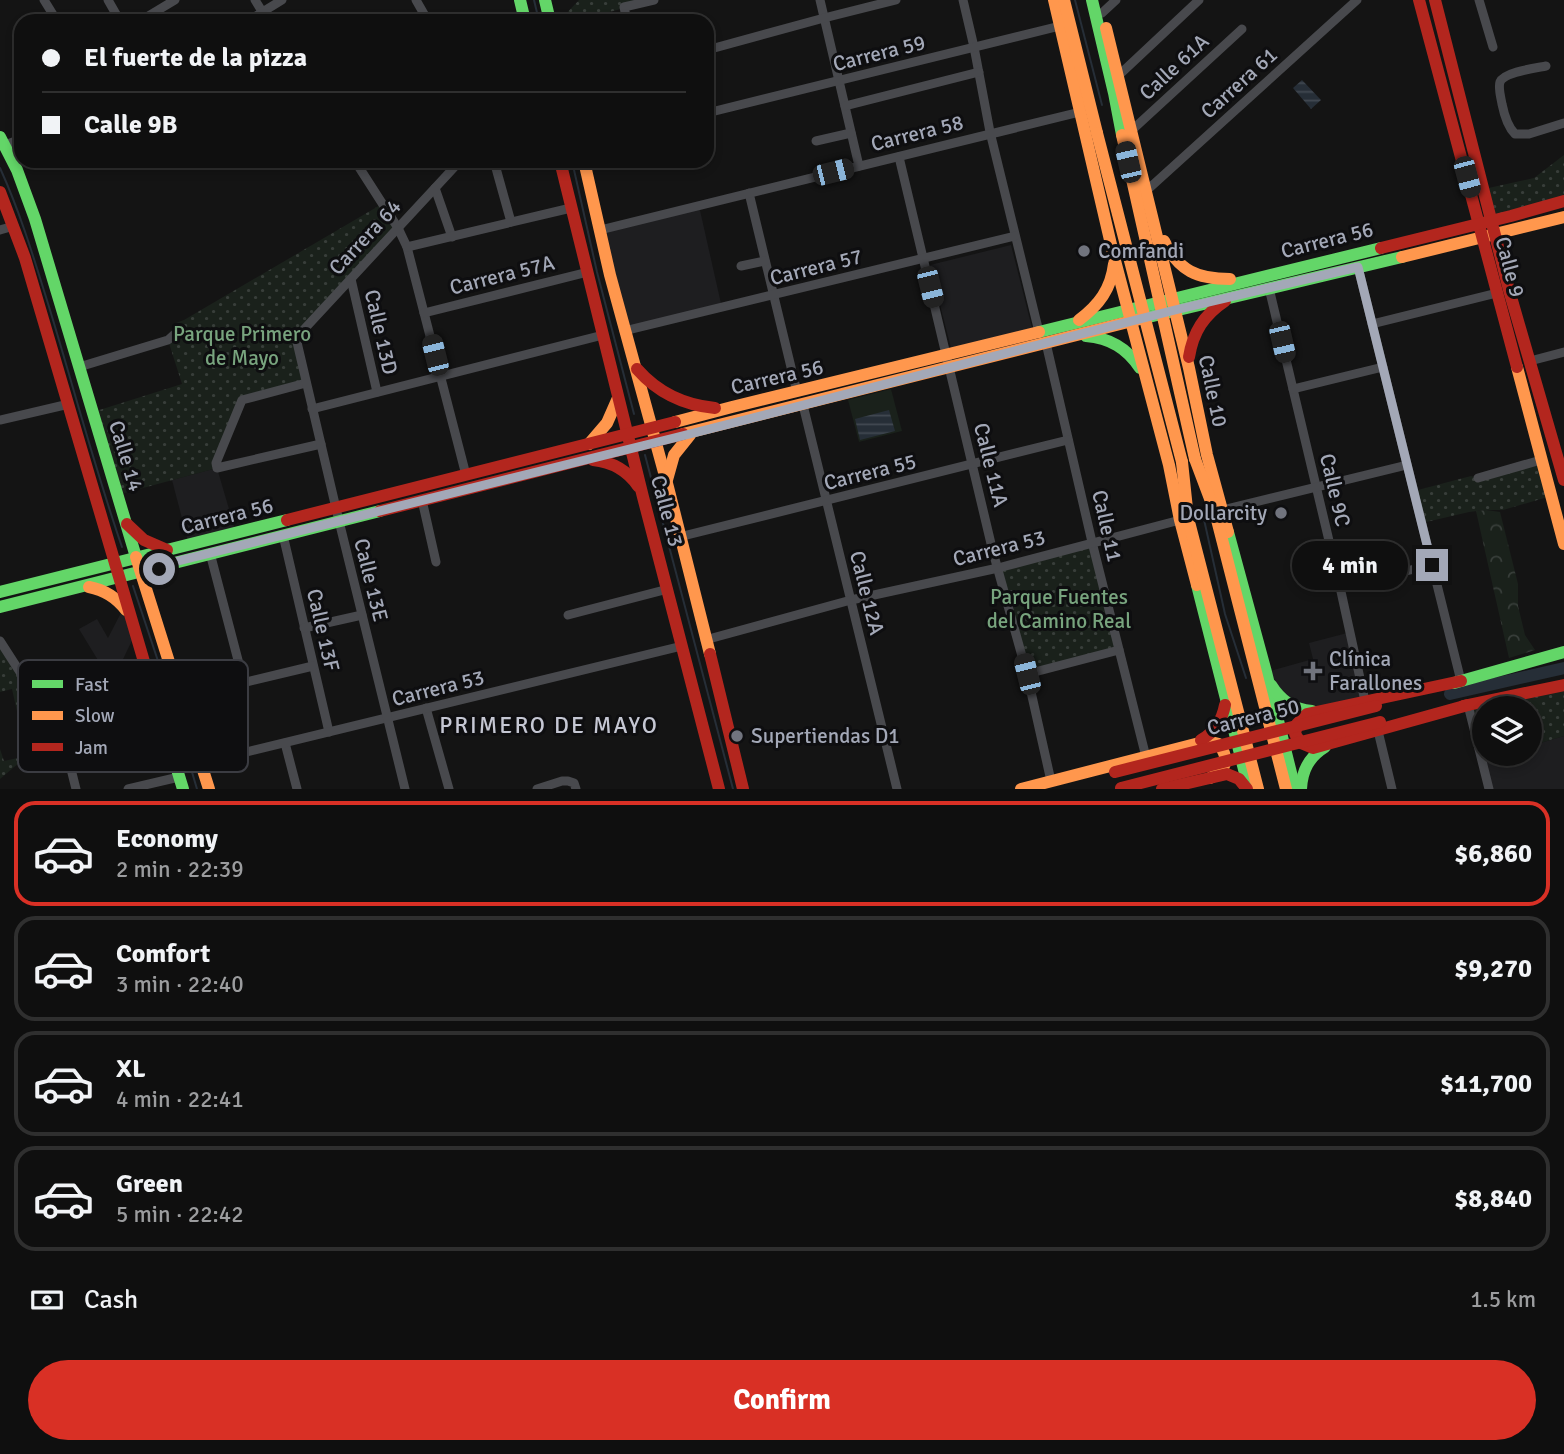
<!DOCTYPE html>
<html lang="en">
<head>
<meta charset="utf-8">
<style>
	body { margin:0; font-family:Signika,sans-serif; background:#181818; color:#f1f3f6; height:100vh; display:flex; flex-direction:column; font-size:26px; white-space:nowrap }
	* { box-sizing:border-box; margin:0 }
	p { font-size:23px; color:#9b9c9e }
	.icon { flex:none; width:38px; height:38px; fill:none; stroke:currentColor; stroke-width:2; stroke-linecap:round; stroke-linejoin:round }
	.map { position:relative; height:789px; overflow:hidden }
	.details { display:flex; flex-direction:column; background:#0f0f0f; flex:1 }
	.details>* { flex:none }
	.guide { position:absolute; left:14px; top:14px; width:700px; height:154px; border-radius:21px; box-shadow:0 4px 10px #0003,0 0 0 2px #2f2f2f; display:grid; align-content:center; height:154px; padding:0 28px; background:#0f0f0f }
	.tools { position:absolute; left:1472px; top:696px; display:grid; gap:14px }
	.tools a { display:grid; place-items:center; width:70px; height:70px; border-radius:50%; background:#0f0f0f; box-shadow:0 4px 10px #0003,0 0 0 2px #2f2f2f; font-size:35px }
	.end { position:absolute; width:32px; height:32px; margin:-16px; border:9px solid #a3a8b7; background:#111; box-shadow:0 0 0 4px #111 }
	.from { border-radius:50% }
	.bubble { position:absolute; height:49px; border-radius:24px; background:#0f0f0f; box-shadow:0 4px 10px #0003,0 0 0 2px #2f2f2f; font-size:23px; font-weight:700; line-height:49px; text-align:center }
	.car { position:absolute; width:21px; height:42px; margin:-21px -10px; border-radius:9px; box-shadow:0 0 5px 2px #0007; background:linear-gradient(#222 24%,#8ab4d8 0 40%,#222 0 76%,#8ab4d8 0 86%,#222 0) }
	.guide b { display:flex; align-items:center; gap:24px; height:66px; font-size:26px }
	.guide b+b { border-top:2px solid #2f2f2f }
	.guide i { width:18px; height:18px; background:#f1f3f6 }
	ul { padding:12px 0 0; list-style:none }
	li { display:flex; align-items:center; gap:21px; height:105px; margin:0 14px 10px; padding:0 14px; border:4px solid #2f2f2f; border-radius:21px }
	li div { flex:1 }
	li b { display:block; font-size:26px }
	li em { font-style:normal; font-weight:700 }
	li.current { border-color:#d93025 }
	li>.icon { width:63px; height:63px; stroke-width:1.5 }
	.pay { display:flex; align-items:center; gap:18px; height:77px; padding:0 28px; font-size:26px }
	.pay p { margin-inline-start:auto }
	.cta { display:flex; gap:14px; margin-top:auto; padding:14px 28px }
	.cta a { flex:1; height:80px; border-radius:42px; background:#d93025; color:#fff; font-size:28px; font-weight:700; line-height:80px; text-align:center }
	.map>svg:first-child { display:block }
	.built { fill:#1e1e20 }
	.green { fill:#1a211b }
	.forest { fill:url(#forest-crowns) }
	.park { fill:url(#park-dots) }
	.water { fill:url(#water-rules) }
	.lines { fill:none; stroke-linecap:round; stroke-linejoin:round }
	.stream { stroke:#262e37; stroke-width:2 }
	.river { stroke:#262e37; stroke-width:12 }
	.street { stroke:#48494d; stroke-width:9 }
	.fast { stroke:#63d668; stroke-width:12 }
	.slow { stroke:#ff974d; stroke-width:12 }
	.jam { stroke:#b3261e; stroke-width:12 }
	.slow-bridge { stroke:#ff974d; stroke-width:12 }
	.jam-bridge { stroke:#b3261e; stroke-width:12 }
	.route { stroke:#a3a8b7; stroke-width:9 }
	.poi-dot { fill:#71747e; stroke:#0e0e10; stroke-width:2.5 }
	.labels { text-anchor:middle; stroke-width:6; stroke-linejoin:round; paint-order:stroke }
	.street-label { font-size:21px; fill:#a3a8b7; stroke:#0e0e10 }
	.poi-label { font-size:21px; fill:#a3a8b7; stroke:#0e0e10; text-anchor:start }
	.park-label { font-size:21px; fill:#78a47e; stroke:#0e0e10 }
	.neighbourhood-label { font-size:23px; letter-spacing:2px; fill:#c5c7d3; stroke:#0e0e10 }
	.key { fill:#0e0e10; stroke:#3b3c42; stroke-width:2 }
	.key-label { font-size:19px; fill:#a3a8b7 }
</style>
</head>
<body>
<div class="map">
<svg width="1564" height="789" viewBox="0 0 1564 789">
	<defs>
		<pattern id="forest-crowns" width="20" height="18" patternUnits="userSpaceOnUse" patternTransform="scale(1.75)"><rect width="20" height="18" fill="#1a211b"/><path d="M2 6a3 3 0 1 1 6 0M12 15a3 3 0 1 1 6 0" fill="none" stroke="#383e3a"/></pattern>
		<pattern id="park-dots" width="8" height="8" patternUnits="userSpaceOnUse" patternTransform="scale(1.75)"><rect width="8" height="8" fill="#1a211b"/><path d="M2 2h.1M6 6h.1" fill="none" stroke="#383e3a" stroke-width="1.8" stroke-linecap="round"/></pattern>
		<pattern id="water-rules" width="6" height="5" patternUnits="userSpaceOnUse" patternTransform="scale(1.75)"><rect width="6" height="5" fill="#262e37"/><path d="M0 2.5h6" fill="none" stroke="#424952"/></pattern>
	</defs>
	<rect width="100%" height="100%" fill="#141414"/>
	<g class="built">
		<path d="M699 206 722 308 624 331 600 230Z"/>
		<path d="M1011 245 1032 328 951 348 930 265Z"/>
		<path d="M217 468 236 533 189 545 172 480Z"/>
		<path d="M124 607 136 632 114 678 104 670 79 629 97 619 108 638Z"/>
		<path d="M1351 632 1365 701 1297 709 1266 672 1313 659 1309 643Z"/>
		<path d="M1564 736V789H1489L1481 760 1500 754H1530V746Z"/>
	</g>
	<path class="green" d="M891 389 902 431 859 442 848 400Z"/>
	<path class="forest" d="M1486 510 1500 512 1518 584V606L1525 635 1535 650 1509 658 1476 511Z"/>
	<g class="park">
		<path d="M579 0H654L576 21H559Z"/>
		<path d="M1564 155V201L1492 221 1484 189 1534 178Z"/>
		<path d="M382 204 398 228 297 338 306 383 242 400 217 468 117 495 93 412 182 384 168 340 178 331 176 323 184 320Z"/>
		<path d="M1541 460 1551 496 1503 510H1485L1469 512 1422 523 1414 491 1471 476 1478 478Z"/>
		<path d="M1092 542 1119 650 1027 674 998 568Z"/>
		<path d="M0 641 38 700 85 673 92 685 27 759 26 757 0 779V749L4 761 27 756 12 689 0 692Z"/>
		<path d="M1564 686V736L1530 746V709H1484V754H1500L1481 760 1468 705Z"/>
	</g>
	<g class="water">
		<path d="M1302 80 1321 100 1311 109 1293 88Z"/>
		<path d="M889 410 895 431 860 440 855 419Z"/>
	</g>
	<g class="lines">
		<g class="stream">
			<path d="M534 0 539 21"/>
			<path d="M1075 0 1102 105"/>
			<path d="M572 161 597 272 634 414"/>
			<path d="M0 168C21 214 35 262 50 310 74 389 95 469 122 547"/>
			<path d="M645 455 733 789"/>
			<path d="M1203 515 1225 614 1246 678"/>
			<path d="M133 586 168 691 197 789"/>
		</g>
		<path class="river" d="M1450 694 1564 668"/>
		<g class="street">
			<path d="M44 0 57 21"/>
			<path d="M108 0 120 21"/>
			<path d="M255 0 268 21"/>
			<path d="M416 0 428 21"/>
			<path d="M820 0 859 166"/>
			<path d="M963 0 974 47 990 132 1039 332"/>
			<path d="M1479 0 1493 47"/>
			<path d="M1102 13 1116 0"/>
			<path d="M140 21 175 0"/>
			<path d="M248 21 282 0"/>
			<path d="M627 21 624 7 654 0"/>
			<path d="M707 50 824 18 896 0"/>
			<path d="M1546 66C1536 68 1504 72 1500 82 1498 88 1501 98 1502 104 1504 114 1508 127 1515 134H1529L1564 123"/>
			<path d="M1118 76 1199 0"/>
			<path d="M845 106 979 72"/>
			<path d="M707 113 1060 26"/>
			<path d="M1131 131 1242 29"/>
			<path d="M816 141 851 133"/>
			<path d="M5 145 21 139"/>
			<path d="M899 157 993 552 1027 674 1051 781"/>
			<path d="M355 161 398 228 407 247 466 475"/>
			<path d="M494 161 511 222"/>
			<path d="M435 188 452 237"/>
			<path d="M1145 192 1357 0"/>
			<path d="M749 193 797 392"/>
			<path d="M0 230 14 226"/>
			<path d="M600 230 1080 112"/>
			<path d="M407 247 571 208"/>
			<path d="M741 266 765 261"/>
			<path d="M1358 267 1461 681"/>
			<path d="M351 279 377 392"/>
			<path d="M1269 288 1340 587 1365 701"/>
			<path d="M424 313 588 272"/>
			<path d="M1372 324 1497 293"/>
			<path d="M624 331 1015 236"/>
			<path d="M1046 343 1092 542 1146 757"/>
			<path d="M1530 361 1564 352"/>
			<path d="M79 367 168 340 178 331"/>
			<path d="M306 383 242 400 216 463 217 468 321 444"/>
			<path d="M1293 389 1383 367"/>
			<path d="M803 405 897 789"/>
			<path d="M312 409 603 335"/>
			<path d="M0 420 69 404"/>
			<path d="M1478 478 1541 460"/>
			<path d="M422 500 436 562"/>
			<path d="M1222 510 1407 465"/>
			<path d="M283 535 329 732"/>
			<path d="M679 537 1068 440"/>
			<path d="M210 553 244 683"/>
			<path d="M1340 587 1431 565"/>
			<path d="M568 615 668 589"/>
			<path d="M304 628 362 615"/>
			<path d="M705 640 851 600 998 568 1180 520"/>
			<path d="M0 641 56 728 69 761 76 789"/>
			<path d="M1027 674 1119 650"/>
			<path d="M180 698 313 666"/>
			<path d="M1468 705 1489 789"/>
			<path d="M426 708 449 789"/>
			<path d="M1378 731 1392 789"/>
			<path d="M285 743 297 789"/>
			<path d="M201 763 682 646"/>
			<path d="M128 789 179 777"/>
			<path d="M405 789 339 521 296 338 460 161"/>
			<path d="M537 789 562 781H568L574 783 576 789"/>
		</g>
		<g class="fast">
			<path d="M520 0 525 21"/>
			<path d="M545 0 550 21"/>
			<path d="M1092 0 1114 93 1122 135"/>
			<path d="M0 137 17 170 35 219 136 557"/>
			<path d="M1140 319 1402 257"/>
			<path d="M1039 332 1381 248"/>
			<path d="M1086 336C1110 338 1127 348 1140 368"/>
			<path d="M1228 532 1266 672 1295 789"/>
			<path d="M1197 585 1249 789"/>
			<path d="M0 592 287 520"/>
			<path d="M0 607 380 511"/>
			<path d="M145 665 183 789"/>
			<path d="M1454 683 1564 652"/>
			<path d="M1271 685C1281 701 1293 709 1312 711"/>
			<path d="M1301 789C1302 770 1309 757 1325 747"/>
		</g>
		<g class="slow">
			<path d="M1054 0 1113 253 1169 465 1180 520 1197 585"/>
			<path d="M1064 0 1097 133"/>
			<path d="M1106 28 1189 368 1207 455 1228 532"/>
			<path d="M584 161 610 275 668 487 710 654"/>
			<path d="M1164 241C1179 271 1197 279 1230 279"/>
			<path d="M1402 257 1564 217"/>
			<path d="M1079 320C1099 305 1111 289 1114 264"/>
			<path d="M1517 367 1564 544"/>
			<path d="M675 422 732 407 1039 332"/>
			<path d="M683 434 1140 319"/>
			<path d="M589 444 607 423 618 398"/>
			<path d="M1195 459 1215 512 1286 789"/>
			<path d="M1182 462 1188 518 1258 789"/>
			<path d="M667 480 674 455 690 435"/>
			<path d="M136 557 209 789"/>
			<path d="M89 587C105 590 116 597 126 610"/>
			<path d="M1021 789 1207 741 1219 744C1230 760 1227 769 1210 778"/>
		</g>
		<g class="jam">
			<path d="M1419 0 1517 367"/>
			<path d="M1435 0 1509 290 1564 480"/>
			<path d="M560 161 643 497 719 789"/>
			<path d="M0 192 25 258 145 665"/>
			<path d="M1381 248 1511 216 1564 201"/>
			<path d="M1189 357C1193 332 1204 315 1225 301"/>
			<path d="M637 369C658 393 683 405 715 408"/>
			<path d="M593 460C613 462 627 470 638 486"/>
			<path d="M380 511 683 434"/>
			<path d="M287 520 675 422"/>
			<path d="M127 524 144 540 167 550"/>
			<path d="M710 654 743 789"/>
			<path d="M1461 681 1307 714 1297 724 1295 734 1301 743 1313 748 1468 705"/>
			<path d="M1463 706 1564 685"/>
			<path d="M1201 740C1215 732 1222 721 1225 705"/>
			<path d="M1162 789 1227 774 1239 779 1247 789"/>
		</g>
		<g class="slow-bridge">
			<path d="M1097 133 1182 462"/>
			<path d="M1122 135 1195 459"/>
		</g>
		<g class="jam-bridge">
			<path d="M1115 772 1376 706"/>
			<path d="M1121 788 1380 722"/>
		</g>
	</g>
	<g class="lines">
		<path class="route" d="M159 569 162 565 678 437 1175 310 1358 267 1432 565"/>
	</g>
	<g class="poi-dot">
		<circle cx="1084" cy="251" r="7"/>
		<circle cx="1281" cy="513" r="7"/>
		<path d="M1309.5 660.5h7v7h7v7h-7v7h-7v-7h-7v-7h7z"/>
		<circle cx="737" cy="736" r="7"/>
	</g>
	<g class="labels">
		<g class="street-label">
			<text transform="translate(879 53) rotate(-14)" y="7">Carrera 59</text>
			<text transform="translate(1174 67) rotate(-43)" y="7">Calle 61A</text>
			<text transform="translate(1239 83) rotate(-42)" y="7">Carrera 61</text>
			<text transform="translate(917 133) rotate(-14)" y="7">Carrera 58</text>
			<text transform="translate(365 237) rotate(-47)" y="7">Carrera 64</text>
			<text transform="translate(1327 240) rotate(-14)" y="7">Carrera 56</text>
			<text transform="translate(816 267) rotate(-14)" y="7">Carrera 57</text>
			<text transform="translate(1510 267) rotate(75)" y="7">Calle 9</text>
			<text transform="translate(502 275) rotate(-14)" y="7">Carrera 57A</text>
			<text transform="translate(381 332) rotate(77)" y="7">Calle 13D</text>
			<text transform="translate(777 377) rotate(-13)" y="7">Carrera 56</text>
			<text transform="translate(1213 391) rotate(78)" y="7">Calle 10</text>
			<text transform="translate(126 456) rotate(73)" y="7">Calle 14</text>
			<text transform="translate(991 465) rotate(76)" y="7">Calle 11A</text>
			<text transform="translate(870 472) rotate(-14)" y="7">Carrera 55</text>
			<text transform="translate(1335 490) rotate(77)" y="7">Calle 9C</text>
			<text transform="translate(667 511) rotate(75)" y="7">Calle 13</text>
			<text transform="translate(227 516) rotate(-14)" y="7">Carrera 56</text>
			<text transform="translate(1107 526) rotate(77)" y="7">Calle 11</text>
			<text transform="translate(999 548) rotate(-14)" y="7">Carrera 53</text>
			<text transform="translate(371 580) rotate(76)" y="7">Calle 13E</text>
			<text transform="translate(867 593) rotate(76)" y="7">Calle 12A</text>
			<text transform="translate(323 630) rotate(77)" y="7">Calle 13F</text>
			<text transform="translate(438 688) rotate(-14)" y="7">Carrera 53</text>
			<text transform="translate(1253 717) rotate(-14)" y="7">Carrera 50</text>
		</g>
		<g class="poi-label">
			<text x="1098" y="258">Comfandi</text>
			<text x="1267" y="520" text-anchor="end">Dollarcity</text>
			<text x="1329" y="666">Clínica<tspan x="1329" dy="24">Farallones</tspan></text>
			<text x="751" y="743">Supertiendas D1</text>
		</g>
		<g class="park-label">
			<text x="242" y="341">Parque Primero<tspan x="242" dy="24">de Mayo</tspan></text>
			<text x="1059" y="604">Parque Fuentes<tspan x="1059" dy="24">del Camino Real</tspan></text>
		</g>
		<g class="neighbourhood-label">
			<text x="549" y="733">PRIMERO DE MAYO</text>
		</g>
	</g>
	<rect x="18" y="660" width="230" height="112" rx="10" class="key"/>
	<rect x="32" y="680" width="31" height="8" fill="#63d668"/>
	<rect x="32" y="711" width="31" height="9" fill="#ff974d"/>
	<rect x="32" y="743" width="31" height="8" fill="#b3261e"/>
	<g class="key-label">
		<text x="75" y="691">Fast</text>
		<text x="75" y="722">Slow</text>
		<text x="75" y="754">Jam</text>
	</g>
</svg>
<div class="tools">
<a><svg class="icon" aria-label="layers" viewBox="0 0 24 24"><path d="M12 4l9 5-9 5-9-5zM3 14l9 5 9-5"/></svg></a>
</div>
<i class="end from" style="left:159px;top:569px"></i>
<i class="end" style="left:1432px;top:565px"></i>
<div class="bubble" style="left:1292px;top:541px;width:116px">4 min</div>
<i class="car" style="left:1128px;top:162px;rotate:347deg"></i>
<i class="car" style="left:833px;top:172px;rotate:76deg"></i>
<i class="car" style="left:1467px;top:177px;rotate:165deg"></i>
<i class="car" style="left:930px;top:287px;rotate:166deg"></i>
<i class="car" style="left:1282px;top:342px;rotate:167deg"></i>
<i class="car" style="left:435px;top:355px;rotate:346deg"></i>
<i class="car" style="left:1027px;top:674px;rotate:346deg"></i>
<div class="guide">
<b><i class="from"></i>El fuerte de la pizza</b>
<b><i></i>Calle 9B</b>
</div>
</div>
<section class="details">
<ul>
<li class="current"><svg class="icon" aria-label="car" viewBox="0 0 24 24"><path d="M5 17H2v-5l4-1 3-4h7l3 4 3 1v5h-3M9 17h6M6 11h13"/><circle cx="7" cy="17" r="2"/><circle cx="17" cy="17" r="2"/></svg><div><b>Economy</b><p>2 min · 22:39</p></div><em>$6,860</em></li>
<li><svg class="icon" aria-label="car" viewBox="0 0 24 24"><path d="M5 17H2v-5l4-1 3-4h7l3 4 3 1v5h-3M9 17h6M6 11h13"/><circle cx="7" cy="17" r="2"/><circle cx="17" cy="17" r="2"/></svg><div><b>Comfort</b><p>3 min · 22:40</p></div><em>$9,270</em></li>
<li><svg class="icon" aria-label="car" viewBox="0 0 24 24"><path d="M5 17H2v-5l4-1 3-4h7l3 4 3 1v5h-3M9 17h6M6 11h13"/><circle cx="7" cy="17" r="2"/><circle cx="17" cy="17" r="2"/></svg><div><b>XL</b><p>4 min · 22:41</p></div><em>$11,700</em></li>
<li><svg class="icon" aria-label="car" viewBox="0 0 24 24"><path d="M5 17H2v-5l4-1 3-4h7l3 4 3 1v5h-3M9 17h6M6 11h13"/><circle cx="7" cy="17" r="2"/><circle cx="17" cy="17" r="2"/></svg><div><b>Green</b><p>5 min · 22:42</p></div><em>$8,840</em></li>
</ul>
<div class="pay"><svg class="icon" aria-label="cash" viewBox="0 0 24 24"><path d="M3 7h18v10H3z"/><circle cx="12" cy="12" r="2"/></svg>Cash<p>1.5 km</p></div>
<div class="cta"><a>Confirm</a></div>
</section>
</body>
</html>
